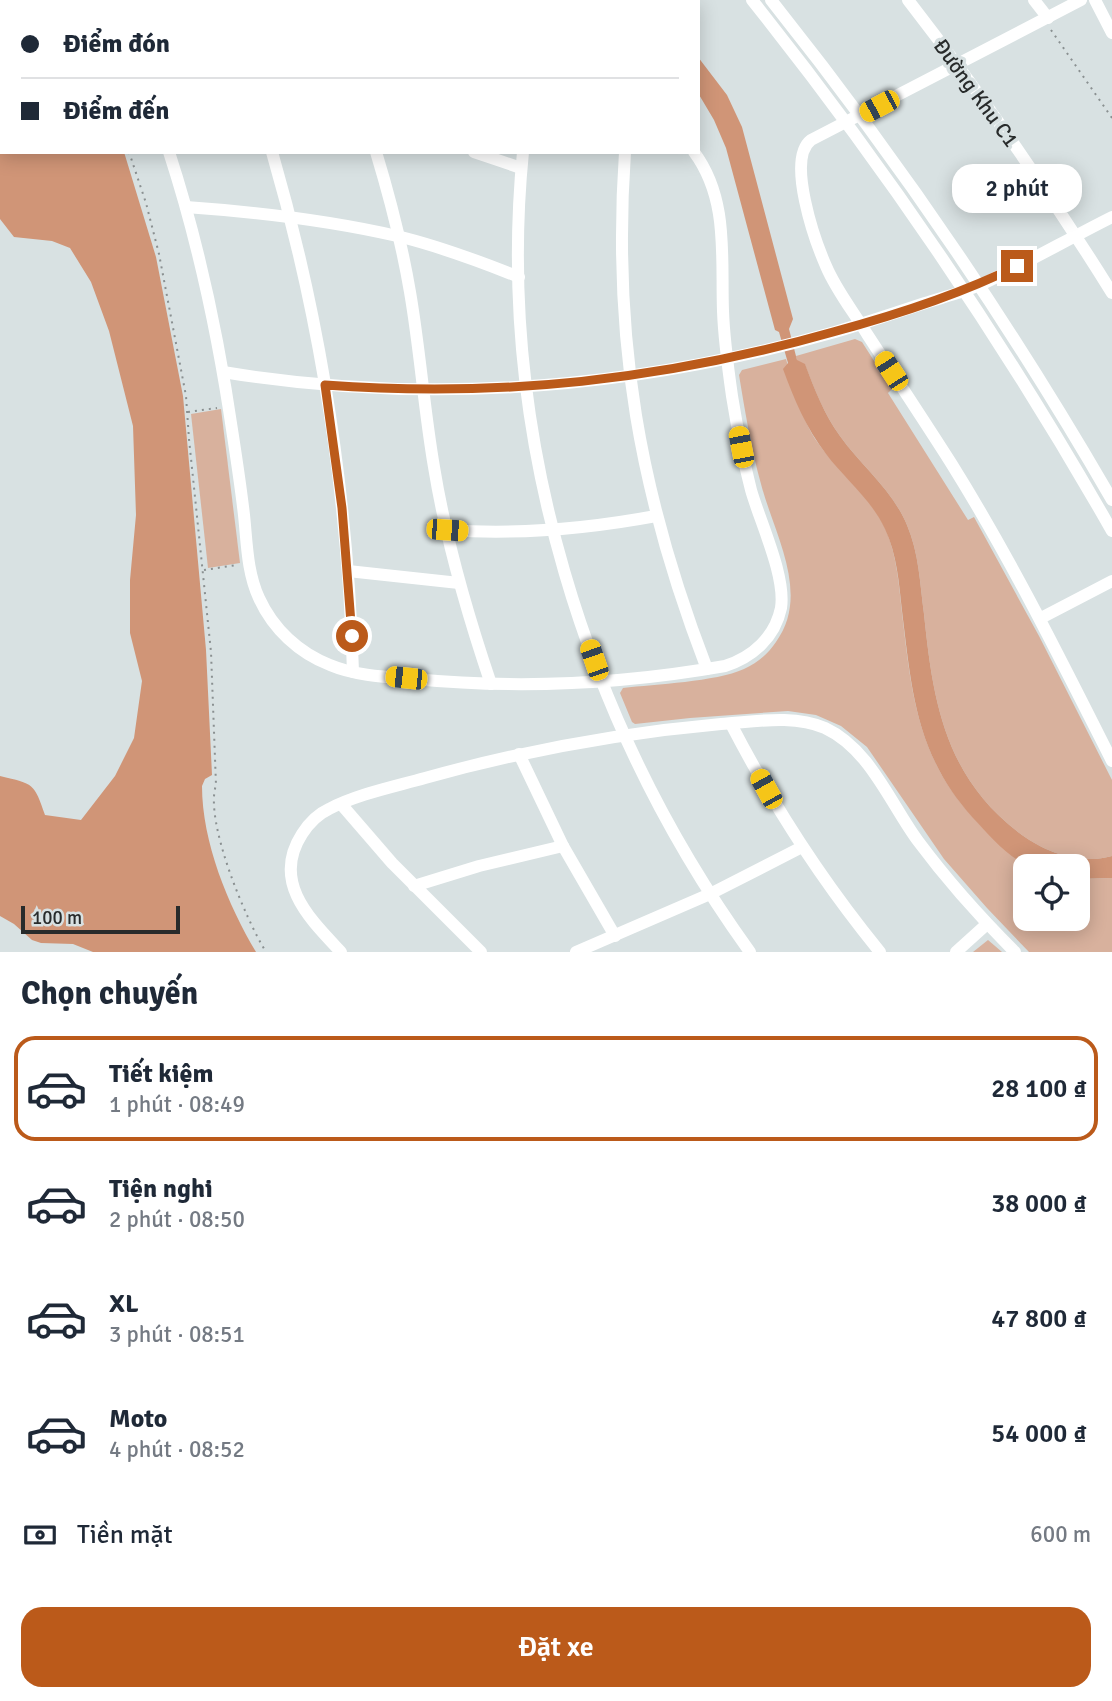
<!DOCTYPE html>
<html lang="vi">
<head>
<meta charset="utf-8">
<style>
	body { margin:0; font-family:Signika,sans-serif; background:#f6f6f7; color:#1f2937; height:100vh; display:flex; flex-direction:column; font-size:26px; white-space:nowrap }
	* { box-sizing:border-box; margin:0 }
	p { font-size:23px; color:#747a83 }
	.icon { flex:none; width:38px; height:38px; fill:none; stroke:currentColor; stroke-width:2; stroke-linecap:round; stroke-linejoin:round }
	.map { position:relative; height:952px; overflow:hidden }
	.side { display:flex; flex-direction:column; background:#fff; flex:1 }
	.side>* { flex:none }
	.guide { position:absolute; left:0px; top:0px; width:700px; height:154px; box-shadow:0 4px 18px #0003; display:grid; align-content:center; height:154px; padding:0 21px; background:#fff }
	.tools { position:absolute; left:1013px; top:854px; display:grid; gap:14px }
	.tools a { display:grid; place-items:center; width:77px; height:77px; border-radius:14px; background:#fff; box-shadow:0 4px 18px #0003; font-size:35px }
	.scale { position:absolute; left:21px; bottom:18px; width:159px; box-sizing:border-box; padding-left:7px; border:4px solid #282b2b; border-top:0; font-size:19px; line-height:24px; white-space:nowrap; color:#282b2b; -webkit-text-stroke:5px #d8e1e2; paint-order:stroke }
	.end { position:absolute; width:32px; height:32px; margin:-16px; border:9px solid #bb5a1a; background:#fff; box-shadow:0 0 0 4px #fff }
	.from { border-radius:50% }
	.bubble { position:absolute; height:49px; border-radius:21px; background:#fff; box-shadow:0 4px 18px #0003; font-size:23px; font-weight:600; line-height:49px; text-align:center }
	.car { position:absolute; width:21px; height:42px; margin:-21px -10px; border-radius:9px; box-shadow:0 0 5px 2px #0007; background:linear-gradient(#f5c518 24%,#345 0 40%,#f5c518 0 76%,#345 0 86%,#f5c518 0) }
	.guide b { display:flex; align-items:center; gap:24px; height:66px; font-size:26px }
	.guide b+b { border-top:2px solid #e0e1e3 }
	.guide i { width:18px; height:18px; background:#1f2937 }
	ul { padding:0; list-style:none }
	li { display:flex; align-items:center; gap:21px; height:105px; margin:0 14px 10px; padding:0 7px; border:4px solid transparent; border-radius:21px }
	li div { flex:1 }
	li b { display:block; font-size:26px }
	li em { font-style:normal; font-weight:600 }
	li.selected { border-color:#bb5a1a }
	li>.icon { width:63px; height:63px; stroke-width:1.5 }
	h2 { padding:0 21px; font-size:32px; line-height:84px }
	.pay { display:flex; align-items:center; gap:18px; height:77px; padding:0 21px; font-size:26px }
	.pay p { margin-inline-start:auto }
	.cta { display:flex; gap:14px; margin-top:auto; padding:14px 21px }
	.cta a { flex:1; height:80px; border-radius:21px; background:#bb5a1a; color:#fff; font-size:28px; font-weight:600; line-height:80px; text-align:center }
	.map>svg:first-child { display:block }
	.green { fill:#d8b19d }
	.water { fill:#d09577 }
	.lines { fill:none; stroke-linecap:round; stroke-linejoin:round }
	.path { stroke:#8a9091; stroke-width:2; stroke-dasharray:2 5; stroke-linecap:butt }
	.minor { stroke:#fff; stroke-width:12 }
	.route { stroke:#bb5a1a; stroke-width:9 }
	.labels { text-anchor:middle; stroke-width:7; stroke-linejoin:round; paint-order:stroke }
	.street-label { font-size:21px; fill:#282b2b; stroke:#d8e1e2 }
</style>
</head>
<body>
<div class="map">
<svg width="1112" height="952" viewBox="0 0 1112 952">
	<rect width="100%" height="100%" fill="#d8e1e2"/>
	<g class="green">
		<path d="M855 339 862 342 892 389 888 393 968 520 974 517 1039 636 1112 780V856C1081 865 1047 853 1022 835 945 778 933 702 924 614 920 584 919 553 907 525 892 489 862 467 840 436 824 414 815 390 805 365L797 361 796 356Z"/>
		<path d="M786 359C794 387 801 419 818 443 839 473 871 496 886 530 897 557 899 585 902 613 911 689 917 756 971 815 989 835 1008 854 1032 866H1026V919H1078V879L1112 878V952H1029L987 908 944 859 867 747 841 726 816 715 788 711 690 718 635 724 632 722 620 693 623 688C656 684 715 682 744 669 757 663 768 654 776 642 811 594 774 534 761 484 751 448 745 411 739 375L742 370Z"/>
		<path d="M221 409 240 563 208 568 191 414Z"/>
		<path d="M988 940 1002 952H973Z"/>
	</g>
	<g class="water">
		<path d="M0 0 76 2H2V152H124L156 257 183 396 206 650 212 775 205 779 202 786C202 842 228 905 256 952H93L73 944 41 943 32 940 14 924 0 916V776C34 784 34 783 45 815L81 820 115 776 134 738 142 681 130 633V580L136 515 133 426 109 331 91 282 70 248 52 241 14 237 0 219Z"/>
		<path d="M698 57 727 95 742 127 793 319 789 329 797 360 805 364C815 390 824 414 840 436 862 467 892 489 907 525 919 553 920 584 924 614 933 702 945 778 1022 835 1047 853 1081 865 1112 856V878L1078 879V866C1064 866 1044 870 1030 866 1009 859 988 834 973 818 916 755 912 692 902 611 899 583 897 555 885 529 871 499 845 479 826 454 806 428 794 399 783 369L788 363 779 332 775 330 726 148 714 120 698 93Z"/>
	</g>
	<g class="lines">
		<g class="path">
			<path d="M81 0V2"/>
			<path d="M1051 30 1112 118"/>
			<path d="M129 152 146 203 159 254 186 396 189 439 211 652 216 785C204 821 246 920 266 952"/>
			<path d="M188 412 217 408"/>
			<path d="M204 570 237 565"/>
		</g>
		<g class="minor">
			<path d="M752 0C886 168 1006 345 1112 531"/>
			<path d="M771 0C897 158 1011 325 1112 500"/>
			<path d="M908 0C981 94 1049 192 1112 293"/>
			<path d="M1034 0 1048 18"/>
			<path d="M1081 0 811 140C786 159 815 241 826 266 836 290 853 311 867 334 895 377 923 419 951 463 1011 559 1061 660 1112 761"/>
			<path d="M1095 0 1112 33"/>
			<path d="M169 152C199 244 219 340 233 436 237 462 241 489 244 515 247 543 247 572 259 598 273 629 299 653 330 665 356 676 386 677 414 679 517 689 623 684 725 666 753 657 775 637 781 608 786 576 760 522 751 490 743 459 737 427 732 396 728 368 724 340 723 311 721 257 729 199 694 152"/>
			<path d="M272 152C321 321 348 496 353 672"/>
			<path d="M376 152C390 198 402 245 410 292 420 350 424 409 434 467 446 541 467 613 491 684"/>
			<path d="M474 152 521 168"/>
			<path d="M523 152C495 433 586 725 750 952"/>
			<path d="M625 152C612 339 640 495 707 669"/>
			<path d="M186 207C257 212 328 220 397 236 439 246 479 261 519 277"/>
			<path d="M223 372C430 406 633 389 835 332 865 323 895 313 925 303 944 297 963 292 980 285 1025 264 1068 239 1112 217"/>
			<path d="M447 530C517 535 586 529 656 516"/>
			<path d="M348 571 459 583"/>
			<path d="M1041 618 1112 581"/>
			<path d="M731 724C773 805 822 881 880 952"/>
			<path d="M519 754 563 846 615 936"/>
			<path d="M341 804 392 863 481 952"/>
			<path d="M414 886 479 866 563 846"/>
			<path d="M341 952C310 919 271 882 302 834 309 823 318 814 329 809 358 794 393 787 425 778 522 751 620 733 721 724 754 722 793 714 825 728 870 749 890 803 918 841 947 880 980 917 1015 952"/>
			<path d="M576 952 710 894 802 847"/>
			<path d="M956 952 987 924"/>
		</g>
	</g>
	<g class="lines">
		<path class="route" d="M352 636 342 508 325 385C501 398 664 380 833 332 896 315 959 295 1017 266"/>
	</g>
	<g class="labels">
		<g class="street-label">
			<text transform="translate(976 93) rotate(54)" y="7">Đường Khu C1</text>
		</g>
	</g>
</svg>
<div class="tools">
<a><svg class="icon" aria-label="locate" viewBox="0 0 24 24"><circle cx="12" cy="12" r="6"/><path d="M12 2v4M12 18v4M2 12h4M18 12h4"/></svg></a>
</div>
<div class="scale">100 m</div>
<i class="end from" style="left:352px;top:636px"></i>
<i class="end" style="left:1017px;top:266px"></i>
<div class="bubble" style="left:952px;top:164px;width:130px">2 phút</div>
<i class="car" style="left:879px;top:106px;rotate:242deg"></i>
<i class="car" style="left:891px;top:371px;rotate:327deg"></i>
<i class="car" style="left:741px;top:447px;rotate:349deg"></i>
<i class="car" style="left:447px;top:530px;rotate:94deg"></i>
<i class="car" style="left:594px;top:660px;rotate:341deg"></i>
<i class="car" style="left:406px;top:678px;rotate:276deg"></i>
<i class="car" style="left:766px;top:789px;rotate:331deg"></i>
<div class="guide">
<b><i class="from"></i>Điểm đón</b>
<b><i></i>Điểm đến</b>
</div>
</div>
<section class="side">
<h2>Chọn chuyến</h2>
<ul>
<li class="selected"><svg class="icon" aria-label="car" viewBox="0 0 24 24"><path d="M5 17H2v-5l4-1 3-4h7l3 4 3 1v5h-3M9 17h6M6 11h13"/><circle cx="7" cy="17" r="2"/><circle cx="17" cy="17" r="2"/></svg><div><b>Tiết kiệm</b><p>1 phút · 08:49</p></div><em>28 100 ₫</em></li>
<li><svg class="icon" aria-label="car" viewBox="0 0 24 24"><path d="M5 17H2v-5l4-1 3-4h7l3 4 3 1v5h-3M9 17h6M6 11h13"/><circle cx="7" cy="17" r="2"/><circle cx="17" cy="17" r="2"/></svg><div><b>Tiện nghi</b><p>2 phút · 08:50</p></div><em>38 000 ₫</em></li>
<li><svg class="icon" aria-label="car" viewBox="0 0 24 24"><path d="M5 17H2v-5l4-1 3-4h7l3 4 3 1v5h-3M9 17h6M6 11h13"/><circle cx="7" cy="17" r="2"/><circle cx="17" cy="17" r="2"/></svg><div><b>XL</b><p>3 phút · 08:51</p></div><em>47 800 ₫</em></li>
<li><svg class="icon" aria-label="car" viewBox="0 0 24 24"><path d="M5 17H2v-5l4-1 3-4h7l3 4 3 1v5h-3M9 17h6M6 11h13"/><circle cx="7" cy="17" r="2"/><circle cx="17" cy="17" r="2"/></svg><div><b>Moto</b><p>4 phút · 08:52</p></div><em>54 000 ₫</em></li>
</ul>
<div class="pay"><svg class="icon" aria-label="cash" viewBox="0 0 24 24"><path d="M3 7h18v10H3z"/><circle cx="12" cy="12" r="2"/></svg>Tiền mặt<p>600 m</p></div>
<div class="cta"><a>Đặt xe</a></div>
</section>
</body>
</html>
